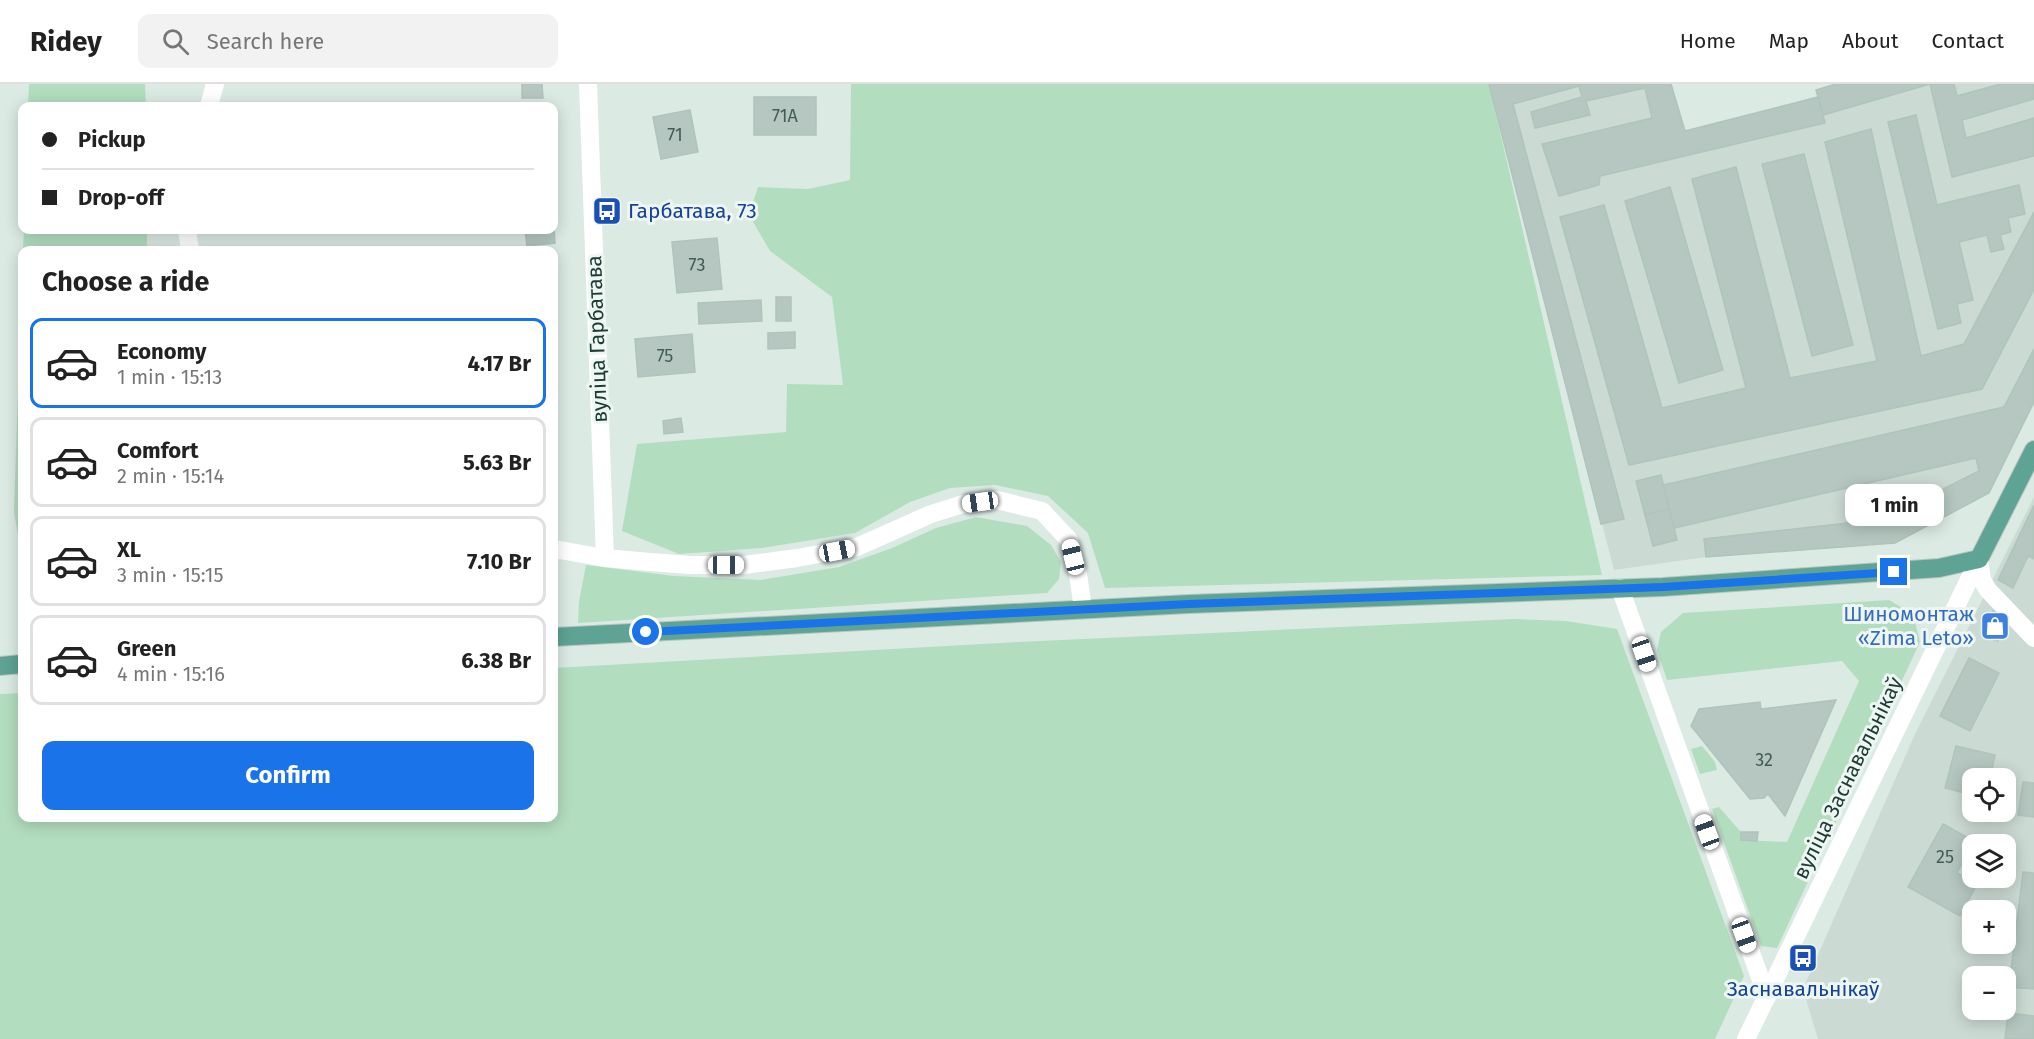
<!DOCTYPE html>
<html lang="en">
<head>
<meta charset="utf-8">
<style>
	body { margin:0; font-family:"Fira Sans",sans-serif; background:#f2f2f2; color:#222; height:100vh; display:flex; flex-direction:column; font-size:22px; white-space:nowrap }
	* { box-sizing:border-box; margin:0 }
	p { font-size:20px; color:#767676 }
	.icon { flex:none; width:33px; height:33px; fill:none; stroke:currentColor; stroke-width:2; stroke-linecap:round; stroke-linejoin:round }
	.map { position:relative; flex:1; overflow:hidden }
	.side { position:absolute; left:18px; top:162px; width:540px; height:576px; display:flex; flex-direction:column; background:#fff; border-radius:12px; box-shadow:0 3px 15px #0003 }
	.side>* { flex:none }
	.guide { position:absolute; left:18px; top:18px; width:540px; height:132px; border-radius:12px; box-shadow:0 3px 15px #0003; display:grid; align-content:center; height:132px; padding:0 24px; background:#fff }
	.tools { position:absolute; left:1962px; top:684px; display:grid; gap:12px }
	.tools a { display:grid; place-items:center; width:54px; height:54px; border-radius:12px; background:#fff; box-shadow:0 3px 15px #0003; font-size:30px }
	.end { position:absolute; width:27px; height:27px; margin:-14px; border:8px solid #1a73e8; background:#fff; box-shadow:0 0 0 3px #fff }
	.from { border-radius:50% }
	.bubble { position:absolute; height:42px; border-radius:12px; background:#fff; box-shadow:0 3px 15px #0003; font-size:20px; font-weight:700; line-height:42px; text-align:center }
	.car { position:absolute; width:18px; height:36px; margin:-18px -9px; border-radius:8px; box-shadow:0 0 4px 2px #0007; background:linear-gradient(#fff 24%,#345 0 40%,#fff 0 76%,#345 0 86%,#fff 0) }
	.guide b { display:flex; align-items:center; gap:21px; height:57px; font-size:22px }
	.guide b+b { border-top:2px solid #e0e0e0 }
	.guide i { width:15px; height:15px; background:#222 }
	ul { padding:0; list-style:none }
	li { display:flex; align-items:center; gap:18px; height:90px; margin:0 12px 9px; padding:0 12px; border:3px solid #e0e0e0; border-radius:12px }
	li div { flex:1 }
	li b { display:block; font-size:22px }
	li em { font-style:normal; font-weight:700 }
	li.selected { border-color:#1a73e8 }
	li>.icon { width:54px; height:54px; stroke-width:1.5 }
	h2 { padding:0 24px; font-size:27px; line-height:72px }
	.primary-button { display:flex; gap:12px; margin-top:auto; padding:12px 24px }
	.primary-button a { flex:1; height:69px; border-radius:12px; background:#1a73e8; color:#fff; font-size:24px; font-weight:700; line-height:69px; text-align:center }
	header { display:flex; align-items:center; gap:36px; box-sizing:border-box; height:84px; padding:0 30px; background:#fff; border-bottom:2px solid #e0e0e0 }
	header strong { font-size:28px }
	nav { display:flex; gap:33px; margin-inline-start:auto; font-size:21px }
	.search { width:420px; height:54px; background:#f2f2f2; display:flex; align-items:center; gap:15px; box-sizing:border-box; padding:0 21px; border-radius:12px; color:#767676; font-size:22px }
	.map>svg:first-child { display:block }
	.built { fill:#cbdad3; fill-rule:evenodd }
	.green { fill:#b3ddbf }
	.building { fill:#b5c7c0; stroke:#afc4bb; stroke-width:1.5 }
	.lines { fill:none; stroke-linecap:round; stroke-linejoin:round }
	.major-casing { stroke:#bbc4c2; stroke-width:20 }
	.minor { stroke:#fff; stroke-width:18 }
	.major { stroke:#5ea393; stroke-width:18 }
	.route { stroke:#1a73e8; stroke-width:8 }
	.labels { text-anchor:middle; stroke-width:6; stroke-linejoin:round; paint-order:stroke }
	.number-label { font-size:18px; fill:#435d56 }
	.transit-label { font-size:21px; fill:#164399; stroke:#edf6f2; text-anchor:start }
	.street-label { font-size:21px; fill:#1d3a33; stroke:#edf6f2 }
	.shop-label { font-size:21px; fill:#366cbe; stroke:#edf6f2; text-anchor:end }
</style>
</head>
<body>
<header>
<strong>Ridey</strong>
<div class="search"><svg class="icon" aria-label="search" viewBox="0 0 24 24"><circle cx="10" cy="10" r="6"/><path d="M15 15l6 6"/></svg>Search here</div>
<nav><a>Home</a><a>Map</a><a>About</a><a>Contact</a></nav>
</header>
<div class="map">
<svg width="2034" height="955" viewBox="0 0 2034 955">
	<rect width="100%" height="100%" fill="#dceae4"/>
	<g class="built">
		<path d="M1489 0H1671L1685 47 1818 13 1816 6 1836 0H2034V318L1989 409 1895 459 1706 473 1614 486Z"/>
		<path d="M2034 413V955H1818L1803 905 1915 650ZM1972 694H2006V728H1972ZM1972 760H2006V794H1972ZM1972 826H2006V860H1972ZM1972 892H2006V926H1972Z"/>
	</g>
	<g class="green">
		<path d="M29 0H145L146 22H28Z"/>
		<path d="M851 0H1489L1602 491 1105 504 1088 449 1048 412 995 401 950 404 910 418 855 449 762 464 679 470 622 447 637 360 786 348 787 300 843 301 832 213 770 167 749 131 758 103 808 105 850 96Z"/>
		<path d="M24 146H147V166H23Z"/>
		<path d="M22 187V475L14 428Z"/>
		<path d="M976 433 1027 442 1051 461 1061 478 1059 495 1047 509 578 539 579 518 586 481 674 492 761 496 839 483 892 464 936 444Z"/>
		<path d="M1889 516 1913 530 1920 558 1777 864 1761 862 1712 725 1719 723 1741 748V756L1787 758 1859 597 1842 577 1667 596 1657 566 1661 548 1683 529Z"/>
		<path d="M1514 535 1566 537 1617 545 1744 892 1715 955H0V610L22 609V734H554V584L1018 558Z"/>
		<path d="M1702 662 1715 678 1717 686 1700 690 1691 665Z"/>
	</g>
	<g class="building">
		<path d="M522 0H542L543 14H522Z"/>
		<path d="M1489 0H1671L1685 47 1818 13 1825 39 1600 92 1599 101 1559 112 1542 60 1652 34 1645 4 1586 17 1590 31 1535 44 1531 28 1582 13 1579 2 1513 20 1624 435 1601 440Z"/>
		<path d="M1836 0H1954L1957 12 2001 0H2034V15L1962 36 1966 54 2034 34V72L1952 93 1930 0 1823 31 1816 6Z"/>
		<rect x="754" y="13" width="62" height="38"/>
		<path d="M690 26 698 68 661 75 653 33Z"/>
		<path d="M1916 31 1937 121 2019 101 2025 130 2008 134 2011 148 2000 151 2004 165 1991 168 1987 151 1959 158 1973 216 1957 220 1961 239 1938 245 1888 38Z"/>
		<path d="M1871 45 1921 272 1964 260 2034 128V205L1982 305 1629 381 1560 133 1604 121 1662 324 1746 304 1692 95 1736 83 1790 294 1877 277 1825 58Z"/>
		<path d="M1804 70 1853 261 1812 272 1762 80Z"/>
		<path d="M1670 103 1723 286 1679 299 1625 117Z"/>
		<path d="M554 144 555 159 527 162 525 146H554Z"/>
		<path d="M717 154 722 205 677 209 672 158Z"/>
		<rect x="776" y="213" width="15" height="24"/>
		<path d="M761 216 762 237 699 240 698 219Z"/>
		<path d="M795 248V264L768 265V249Z"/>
		<path d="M692 250 695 288 638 293 635 255Z"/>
		<path d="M2034 265V318L1989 409 1895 459 1706 473 1704 455 1884 435 1979 387 1976 374 1674 444 1663 401 2004 323Z"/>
		<path d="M681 334 683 348 664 350 663 337Z"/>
		<path d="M1661 391 1669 425 1645 431 1636 397Z"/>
		<path d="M2034 421V475L2028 472 2013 504 1998 496Z"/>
		<path d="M1669 425 1677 456 1653 462 1645 431Z"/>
		<path d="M1993 527 2006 531 1998 557 1985 553Z"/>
		<path d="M1969 574 1999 589 1970 647 1940 632Z"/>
		<path d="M1836 616 1785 732 1768 710 1764 714 1750 715 1691 642 1699 625 1760 618 1761 625Z"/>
		<path d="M1956 662 1995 671 1990 694H1972V711L1945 704Z"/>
		<path d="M2023 698 2034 699V733L2018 731Z"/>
		<path d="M1943 740 1974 757 1957 789 1977 800 1960 832 1908 803Z"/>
		<path d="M1741 748H1758L1757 757 1741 756Z"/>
		<path d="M2023 788 2034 789V905L2009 903Z"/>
		<path d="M2008 929 2034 932V955H2005Z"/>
	</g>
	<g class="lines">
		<g class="major-casing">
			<g id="major">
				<path d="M554 553 1189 520 1663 503 1939 484 1979 475 2034 366"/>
				<path d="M0 582 22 580"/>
			</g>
		</g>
		<g class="minor">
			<path d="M588 0 605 474"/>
			<path d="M209 22 215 0"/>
			<path d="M187 146 190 166"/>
			<path d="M554 465 605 474 650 478 690 481H744L797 474 857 463 931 430 963 420 997 416 1042 427 1069 456 1078 490 1083 525"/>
			<path d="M1979 475 1982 496 1988 506 2034 554"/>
			<path d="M1620 504 1767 913"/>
			<path d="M1746 955 1979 475"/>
		</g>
		<use href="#major" class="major"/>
	</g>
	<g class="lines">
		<path class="route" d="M646 548 1189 520 1663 503 1894 488"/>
	</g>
	<defs>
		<g id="bus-square" transform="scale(1.5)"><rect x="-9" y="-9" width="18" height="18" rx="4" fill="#1a4fb4" stroke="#edf6f2"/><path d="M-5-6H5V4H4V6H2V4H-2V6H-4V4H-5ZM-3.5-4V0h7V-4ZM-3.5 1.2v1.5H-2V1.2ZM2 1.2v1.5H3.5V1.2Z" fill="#fff"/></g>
		<g id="shop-square" transform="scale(1.5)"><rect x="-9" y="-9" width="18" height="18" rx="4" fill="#3f7fe0" stroke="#edf6f2"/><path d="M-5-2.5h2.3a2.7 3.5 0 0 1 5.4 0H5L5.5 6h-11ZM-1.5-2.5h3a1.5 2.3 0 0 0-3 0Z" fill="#fff"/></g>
	</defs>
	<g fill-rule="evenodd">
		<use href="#bus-square" x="607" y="127"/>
		<use href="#shop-square" x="1995" y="542"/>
		<use href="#bus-square" x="1803" y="874"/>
	</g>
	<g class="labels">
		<g class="number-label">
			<text x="785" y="38">71А</text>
			<text x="675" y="57">71</text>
			<text x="697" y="187">73</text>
			<text x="665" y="278">75</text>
			<text x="1764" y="682">32</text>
			<text x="1945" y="779">25</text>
		</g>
		<g class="transit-label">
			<text x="628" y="134">Гарбатава, 73</text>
			<text x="1803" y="912" text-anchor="middle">Заснавальнікаў</text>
		</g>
		<g class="street-label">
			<text transform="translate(597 255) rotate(-92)" y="7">вуліца Гарбатава</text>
			<text transform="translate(1848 694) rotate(-64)" y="7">вуліца Заснавальнікаў</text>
		</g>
		<g class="shop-label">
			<text x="1974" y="537">Шиномонтаж<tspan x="1974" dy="24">«Zima Leto»</tspan></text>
		</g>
	</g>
</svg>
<div class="tools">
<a><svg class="icon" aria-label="locate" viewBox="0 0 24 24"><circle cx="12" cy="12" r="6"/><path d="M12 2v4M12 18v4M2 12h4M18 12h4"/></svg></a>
<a><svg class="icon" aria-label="layers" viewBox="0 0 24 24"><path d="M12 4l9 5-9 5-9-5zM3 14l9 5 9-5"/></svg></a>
<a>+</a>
<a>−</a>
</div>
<i class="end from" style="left:646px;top:548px"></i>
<i class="end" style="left:1894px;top:488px"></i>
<div class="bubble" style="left:1845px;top:400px;width:99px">1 min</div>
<i class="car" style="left:980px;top:418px;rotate:262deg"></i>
<i class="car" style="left:837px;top:467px;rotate:79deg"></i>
<i class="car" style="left:1073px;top:473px;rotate:346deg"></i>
<i class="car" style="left:726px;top:481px;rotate:90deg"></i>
<i class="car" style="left:1644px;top:570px;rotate:161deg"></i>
<i class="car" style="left:1707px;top:748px;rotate:340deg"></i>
<i class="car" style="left:1744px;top:851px;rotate:160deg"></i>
<div class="guide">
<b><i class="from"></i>Pickup</b>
<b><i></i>Drop-off</b>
</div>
<section class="side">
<h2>Choose a ride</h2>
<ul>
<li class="selected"><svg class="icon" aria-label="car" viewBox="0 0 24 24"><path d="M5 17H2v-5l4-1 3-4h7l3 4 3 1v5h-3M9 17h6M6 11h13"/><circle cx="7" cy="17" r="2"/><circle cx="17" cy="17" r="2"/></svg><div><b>Economy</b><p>1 min · 15:13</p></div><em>4.17 Br</em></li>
<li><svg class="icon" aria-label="car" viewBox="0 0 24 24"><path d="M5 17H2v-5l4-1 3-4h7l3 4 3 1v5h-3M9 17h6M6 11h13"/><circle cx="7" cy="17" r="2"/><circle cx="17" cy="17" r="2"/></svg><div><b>Comfort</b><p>2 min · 15:14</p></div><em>5.63 Br</em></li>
<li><svg class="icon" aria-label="car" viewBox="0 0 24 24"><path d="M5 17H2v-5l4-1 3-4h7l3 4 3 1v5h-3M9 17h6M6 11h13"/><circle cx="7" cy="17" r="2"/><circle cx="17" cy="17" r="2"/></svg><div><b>XL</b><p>3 min · 15:15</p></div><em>7.10 Br</em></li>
<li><svg class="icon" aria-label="car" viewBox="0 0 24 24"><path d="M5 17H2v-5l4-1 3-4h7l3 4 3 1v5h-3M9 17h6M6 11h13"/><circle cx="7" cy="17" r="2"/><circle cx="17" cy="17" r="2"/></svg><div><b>Green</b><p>4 min · 15:16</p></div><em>6.38 Br</em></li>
</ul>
<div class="primary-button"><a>Confirm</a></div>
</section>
</div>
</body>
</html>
